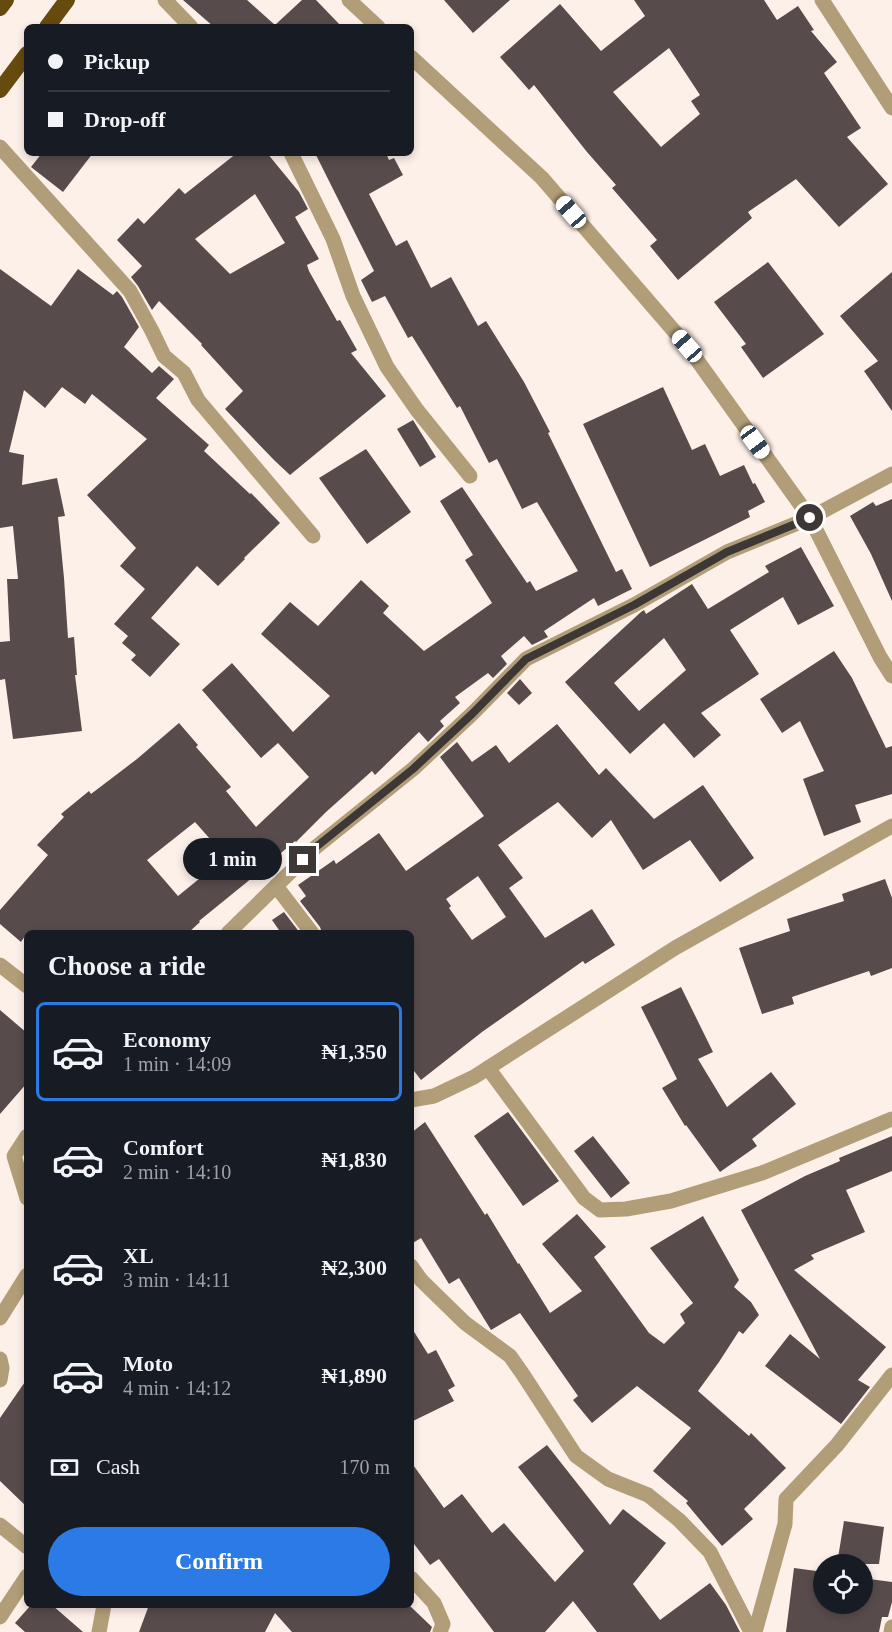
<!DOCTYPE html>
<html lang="en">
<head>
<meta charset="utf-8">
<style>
	body { margin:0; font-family:Georgia,serif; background:#20242c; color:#f1f3f6; height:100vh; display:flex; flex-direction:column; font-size:22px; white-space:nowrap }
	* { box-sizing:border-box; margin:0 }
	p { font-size:20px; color:#9ea1a6 }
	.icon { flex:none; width:33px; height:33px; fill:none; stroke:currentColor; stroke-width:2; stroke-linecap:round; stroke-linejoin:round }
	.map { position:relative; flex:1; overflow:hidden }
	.details { position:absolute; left:24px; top:930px; width:390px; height:678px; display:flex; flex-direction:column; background:#171b24; border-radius:9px; box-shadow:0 3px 9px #0003 }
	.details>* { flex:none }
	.guide { position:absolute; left:24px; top:24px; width:390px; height:132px; border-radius:9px; box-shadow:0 3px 9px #0003; display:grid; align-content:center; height:132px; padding:0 24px; background:#171b24 }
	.buttons { position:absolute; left:813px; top:1554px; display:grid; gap:12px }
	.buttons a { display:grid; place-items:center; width:60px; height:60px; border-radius:50%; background:#171b24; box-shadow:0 3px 9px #0003; font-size:30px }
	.end { position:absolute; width:27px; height:27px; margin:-14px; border:8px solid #3d3835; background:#fff; box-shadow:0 0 0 3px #fff }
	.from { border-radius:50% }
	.bubble { position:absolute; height:42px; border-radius:21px; background:#171b24; box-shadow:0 3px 9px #0003; font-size:20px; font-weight:700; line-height:42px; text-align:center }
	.car { position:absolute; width:18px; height:36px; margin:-18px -9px; border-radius:8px; box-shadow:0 0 4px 2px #0007; background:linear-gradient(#fff 24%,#345 0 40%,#fff 0 76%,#345 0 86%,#fff 0) }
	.guide b { display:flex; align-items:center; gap:21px; height:57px; font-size:22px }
	.guide b+b { border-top:2px solid #363941 }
	.guide i { width:15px; height:15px; background:#f1f3f6 }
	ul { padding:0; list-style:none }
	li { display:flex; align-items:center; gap:18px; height:99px; margin:0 12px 9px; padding:0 12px; border:3px solid transparent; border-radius:9px }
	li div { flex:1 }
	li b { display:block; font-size:22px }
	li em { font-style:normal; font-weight:700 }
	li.selected { border-color:#2c7ae6 }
	li>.icon { width:54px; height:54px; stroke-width:1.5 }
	h2 { padding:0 24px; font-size:27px; line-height:72px }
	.pay { display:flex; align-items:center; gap:15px; height:66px; padding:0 24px; font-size:22px }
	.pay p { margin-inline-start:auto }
	.button { display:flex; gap:12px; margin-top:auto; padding:12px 24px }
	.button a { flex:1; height:69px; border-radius:36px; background:#2c7ae6; color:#fff; font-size:24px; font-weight:700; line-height:69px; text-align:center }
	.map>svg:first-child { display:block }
	.building { fill:#584b4b; fill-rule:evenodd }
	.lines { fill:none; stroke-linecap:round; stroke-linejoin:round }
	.minor { stroke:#b19d77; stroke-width:15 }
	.trunk { stroke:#664a0e; stroke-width:16 }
	.route { stroke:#3d3835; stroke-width:8 }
</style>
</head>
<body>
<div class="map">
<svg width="892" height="1632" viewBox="0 0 892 1632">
	<rect width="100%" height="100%" fill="#fdf0e9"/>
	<g class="building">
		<path d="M183 0H247L275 25 302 0H316L342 27H214Z"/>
		<path d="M444 0H510L473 33Z"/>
		<path d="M634 0H764L777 20 798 6 814 30 811 31 837 62 824 73 861 128 847 137 888 184 839 227 796 179 748 212 752 218 678 280 650 246 657 240 612 188 616 185 587 152 534 85 529 90 500 57 560 4 601 51 645 16ZM669 48 700 95 691 101 700 114 661 147 613 92Z"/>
		<path d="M42 153H93L63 192 31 167Z"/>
		<path d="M237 153H267L299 192 308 209 295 217 319 259 307 265 309 271 337 321 340 320 357 350 351 353 386 396 290 475 274 460 225 409 243 391 201 345 202 344 159 301 152 310 138 286 131 277 142 266 117 240 138 218 144 224 179 188 185 194ZM255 194 285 243 230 274 195 239Z"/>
		<path d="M315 153H386L389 160 394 158 403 175 369 194 396 246 407 240 431 288 451 277 478 326 486 321 524 382 550 432 548 433 616 572 622 569 632 589 598 606 594 598 544 631 548 637 532 645 524 636 501 656 507 664 493 678 488 673 455 697 460 703 440 721 444 726 428 742 419 732 375 775 372 771 326 812 296 842 295 841 247 882 199 921 200 922 188 933H27L21 942 0 924V910L48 855 37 845 64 817 61 814 89 791 91 794 137 759 179 723 198 745 196 747 231 787 226 791 256 827 309 777 278 743 261 758 202 690 232 663 293 732 330 696 261 634 290 602 318 626 361 580 389 606 383 613 424 651 492 603 465 560 473 555 440 501 462 487 527 583 530 581 536 591 578 571 537 502 522 509 497 459 489 463 460 406 457 408 412 336 408 338 385 296 372 302 361 280 374 271ZM195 822 226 857 178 896 147 860Z"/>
		<path d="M768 262 824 334 763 378 741 347 746 344 714 302Z"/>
		<path d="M0 269 51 306 78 269 113 295 117 291 122 297 139 327 124 347 152 373 159 366 174 379 156 398 209 445 204 451 250 494 251 493 280 523 244 558 245 559 218 586 197 566 151 618 180 644 150 677 131 660 136 655 122 643 128 636 114 624 145 589 120 566 136 548 87 495 147 439 92 394 85 404 62 387 45 408 24 390 9 452 24 455 22 485 57 478 65 516 58 517 64 578 68 638 74 637 77 675H75L82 731 13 739 5 679 0 680V642L10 641 7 579H18L13 526 0 528Z"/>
		<path d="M892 272V411L864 371 878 361 840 316Z"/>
		<path d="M663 387 692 450 705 444 720 476 744 465 753 484 755 483 765 502 748 511 750 517 650 567 583 424Z"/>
		<path d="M413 420 436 457 420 467 397 429Z"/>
		<path d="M366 449 411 512 367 544 319 478Z"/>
		<path d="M892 499V601L871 554 850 516 873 502 876 506Z"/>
		<path d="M801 547 834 606 798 625 783 597 730 630 759 674 701 713 721 735 694 758 664 723 630 754 565 682 641 612 644 610 646 614 692 584 708 609 769 572 765 566ZM664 638 686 670 639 711 614 683Z"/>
		<path d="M834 651 852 678 886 748 892 746V794L855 805 861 822 824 836 803 779 824 771 800 721 782 733 760 699Z"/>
		<path d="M520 679 532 693 519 705 507 693Z"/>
		<path d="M557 724 599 775 606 768 654 819 703 785 754 858 720 882 690 840 643 870 611 820 592 838 558 802 498 845 523 878 509 888 545 938 592 909 615 945 585 964 583 961 482 1032 421 1080 411 1067V933H322L320 927 300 901 306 896 298 885 334 860 336 864 379 833 406 871 484 816 440 757 457 742 472 762 496 745 509 763ZM478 876 506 917 472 940 449 908 451 906 446 899Z"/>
		<path d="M885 879 892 898V968L871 976 869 971 792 997 794 1004 762 1014 739 948 790 931 787 919 844 901 842 894Z"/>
		<path d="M284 912 300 933H281L272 920Z"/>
		<path d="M681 987 713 1052 698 1059 727 1107 771 1072 796 1104 752 1139 757 1146 720 1172 686 1125 685 1126 662 1088 677 1079 641 1007Z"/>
		<path d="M0 1010 27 1033V1083L0 1114Z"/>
		<path d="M508 1112 559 1181 523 1206 474 1136Z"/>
		<path d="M425 1122 485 1215 487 1213 518 1264 519 1263 550 1313 582 1291 542 1244 577 1214 606 1247 594 1257 649 1333 664 1344 685 1323 680 1314 693 1303 650 1248 703 1216 739 1280 734 1287 751 1302 759 1315 743 1334 739 1331 719 1362 698 1391 749 1436 751 1433 786 1468 744 1509 753 1519 722 1546 686 1503 688 1501 653 1471 691 1428 637 1386 592 1423 573 1400 578 1396 520 1313 491 1330 459 1278 449 1284 421 1238 411 1244V1133Z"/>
		<path d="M593 1136 630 1183 611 1198 574 1151Z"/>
		<path d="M892 1136V1171L846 1190 865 1232 811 1255 814 1259 794 1270 886 1347 858 1380 870 1387 841 1424 765 1366 790 1334 820 1359 741 1210 805 1176 840 1161 839 1158Z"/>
		<path d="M411 1327 428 1354 436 1350 455 1386 448 1390 454 1401 411 1422Z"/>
		<path d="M27 1379V1507L0 1481V1418Z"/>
		<path d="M547 1445 610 1525 623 1509 666 1543 633 1584 660 1620 710 1583 726 1605 740 1632H597L573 1601 545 1632H494L439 1559 430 1565 411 1540V1462L444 1508 462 1494 492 1533 504 1523 555 1582 584 1551 518 1467Z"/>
		<path d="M844 1521 884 1527 879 1564H837Z"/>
		<path d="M794 1568 824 1572V1604H862V1578L892 1582V1602L888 1617H882L879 1632H786Z"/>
		<path d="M31 1605H52L83 1632H25L15 1623Z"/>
		<path d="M149 1605H409L432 1627 430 1632H292L275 1613 265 1632H139Z"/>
	</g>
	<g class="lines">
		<g class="minor">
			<path d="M165 0 191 27"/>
			<path d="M349 0 378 27"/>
			<path d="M822 0 892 108"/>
			<path d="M411 57 542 178 687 346 810 518 880 657 892 676"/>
			<path d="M0 147 130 291 152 331 164 356 184 373 198 400 313 536"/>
			<path d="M291 153 333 239 353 296 387 367 417 410 470 476"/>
			<path d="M276 886 312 933"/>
			<path d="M228 933 316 847 413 769 473 713 526 659 634 605 727 552 810 518 892 474"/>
			<path d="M0 965 27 986"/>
			<path d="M488 1068 584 1198 600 1210 626 1209 671 1201 762 1173 892 1119"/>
			<path d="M411 1100 434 1096 474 1077 675 948 892 826"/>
			<path d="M27 1136 14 1156 27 1198"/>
			<path d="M411 1266 421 1280 465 1323 510 1356 522 1373 576 1456 608 1479 648 1495 679 1520 710 1552 751 1632"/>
			<path d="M0 1318 27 1275"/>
			<path d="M0 1359 2 1368 0 1380"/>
			<path d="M0 1525 27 1547"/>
			<path d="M411 1578 434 1603 443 1624 440 1632"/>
			<path d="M0 1617 27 1576"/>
			<path d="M99 1632 104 1605"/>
			<path d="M755 1632 785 1524 786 1499 837 1445 892 1375"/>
			<path d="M891 1632 892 1627"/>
		</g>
		<g class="trunk">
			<path d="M0 8 6 0"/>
			<path d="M47 27 67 0"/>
			<path d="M0 90 27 54"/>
		</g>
	</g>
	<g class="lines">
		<path class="route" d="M303 860 316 847 413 769 473 713 526 659 634 605 727 552 810 518"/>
	</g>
</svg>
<div class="buttons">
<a><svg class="icon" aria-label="locate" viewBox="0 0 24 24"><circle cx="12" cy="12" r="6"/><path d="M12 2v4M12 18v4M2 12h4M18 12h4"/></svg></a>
</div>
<i class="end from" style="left:810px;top:518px"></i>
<i class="end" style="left:303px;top:860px"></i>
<div class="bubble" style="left:183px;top:838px;width:99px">1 min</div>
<i class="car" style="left:571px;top:212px;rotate:319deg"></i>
<i class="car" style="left:687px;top:346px;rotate:319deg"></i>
<i class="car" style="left:755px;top:442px;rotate:144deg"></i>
<div class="guide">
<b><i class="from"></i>Pickup</b>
<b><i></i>Drop-off</b>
</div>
<section class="details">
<h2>Choose a ride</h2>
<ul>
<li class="selected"><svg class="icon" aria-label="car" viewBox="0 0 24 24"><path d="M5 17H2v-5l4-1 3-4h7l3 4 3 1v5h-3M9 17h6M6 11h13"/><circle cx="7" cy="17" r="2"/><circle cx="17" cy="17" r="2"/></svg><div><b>Economy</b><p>1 min · 14:09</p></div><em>₦1,350</em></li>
<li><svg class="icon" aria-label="car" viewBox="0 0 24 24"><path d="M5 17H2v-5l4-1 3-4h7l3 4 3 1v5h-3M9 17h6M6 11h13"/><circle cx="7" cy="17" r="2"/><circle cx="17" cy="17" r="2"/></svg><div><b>Comfort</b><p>2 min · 14:10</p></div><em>₦1,830</em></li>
<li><svg class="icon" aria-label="car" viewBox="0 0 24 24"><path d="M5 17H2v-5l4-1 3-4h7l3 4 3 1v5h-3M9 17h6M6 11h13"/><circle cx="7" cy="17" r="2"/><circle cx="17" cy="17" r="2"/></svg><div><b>XL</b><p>3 min · 14:11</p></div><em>₦2,300</em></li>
<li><svg class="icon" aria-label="car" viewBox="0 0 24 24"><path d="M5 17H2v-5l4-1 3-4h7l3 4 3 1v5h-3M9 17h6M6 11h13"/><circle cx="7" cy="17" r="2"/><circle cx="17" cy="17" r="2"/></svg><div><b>Moto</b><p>4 min · 14:12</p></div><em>₦1,890</em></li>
</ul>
<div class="pay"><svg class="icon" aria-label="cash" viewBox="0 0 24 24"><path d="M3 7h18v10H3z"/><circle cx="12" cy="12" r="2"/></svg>Cash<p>170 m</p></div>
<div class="button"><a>Confirm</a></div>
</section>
</div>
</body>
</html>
